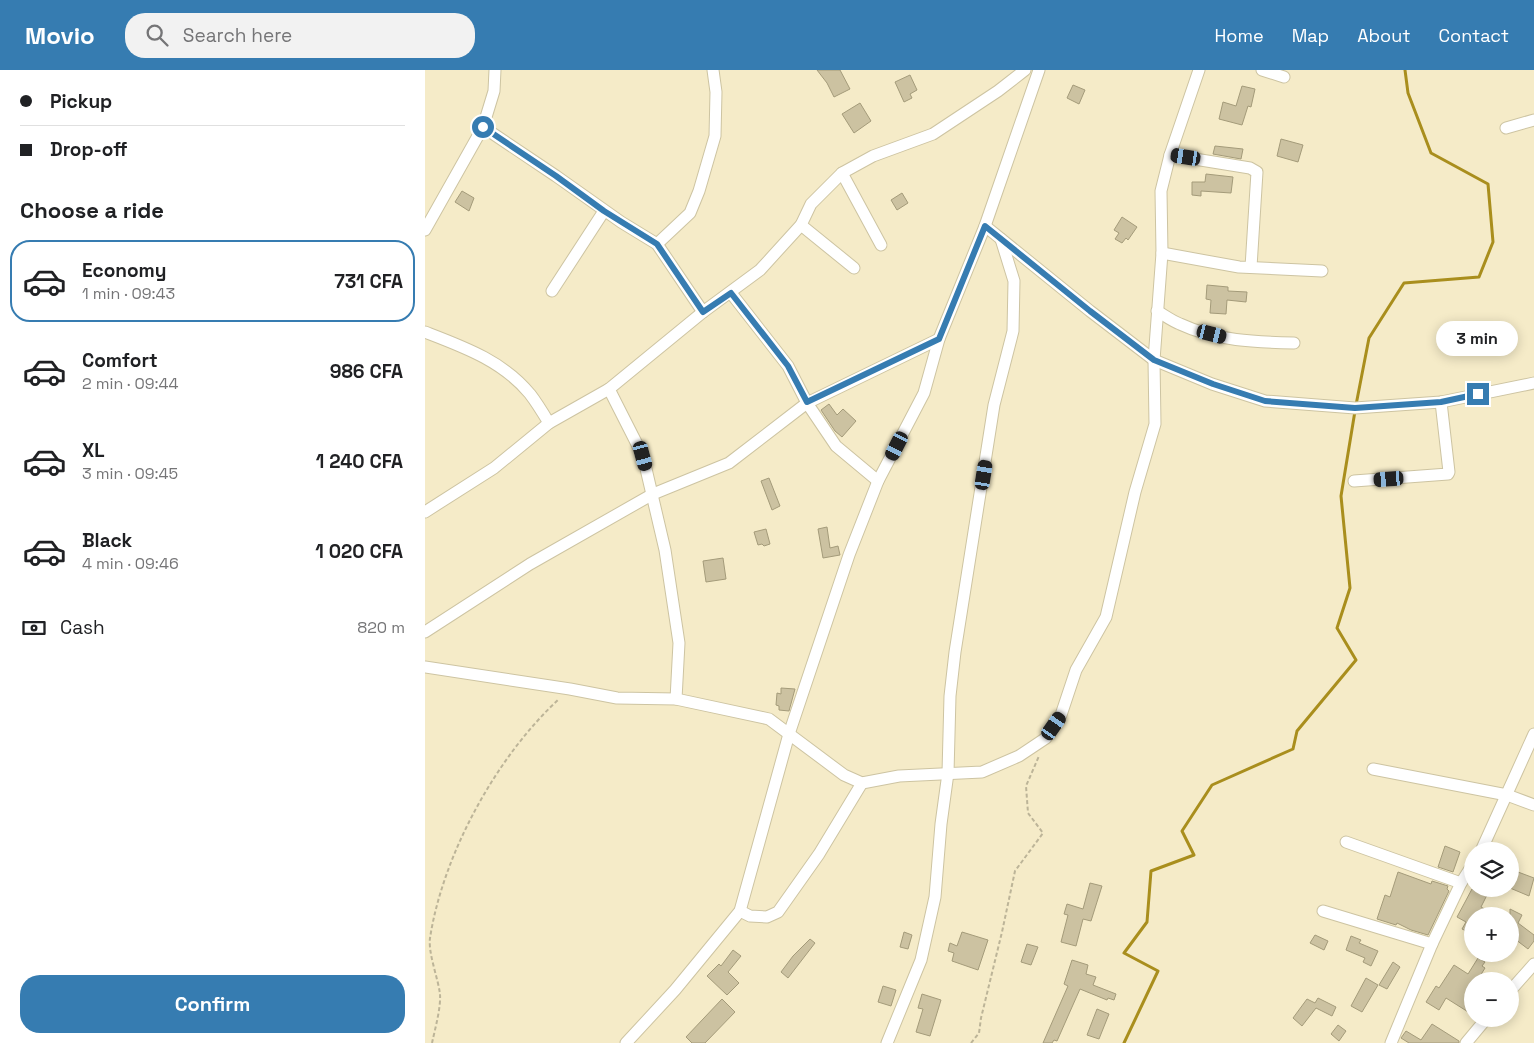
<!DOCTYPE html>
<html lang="en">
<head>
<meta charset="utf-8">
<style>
	body { margin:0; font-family:"Space Grotesk",sans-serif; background:#f2f2f2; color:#202124; height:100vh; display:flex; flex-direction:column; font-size:19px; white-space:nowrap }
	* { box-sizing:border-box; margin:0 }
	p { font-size:16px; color:#757577 }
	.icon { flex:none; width:28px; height:28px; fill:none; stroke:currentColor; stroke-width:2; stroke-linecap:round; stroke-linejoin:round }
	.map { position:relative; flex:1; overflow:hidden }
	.side { display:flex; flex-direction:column; background:#fff; width:425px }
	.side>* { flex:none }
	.hud { display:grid; align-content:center; height:110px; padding:0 20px; background:#fff }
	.fabs { position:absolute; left:1039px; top:772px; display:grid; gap:10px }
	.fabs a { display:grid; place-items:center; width:55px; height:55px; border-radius:50%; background:#fff; box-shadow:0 2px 12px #0003; font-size:25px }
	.end { position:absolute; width:22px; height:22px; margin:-11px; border:6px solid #367cb1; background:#fff; box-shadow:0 0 0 2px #fff }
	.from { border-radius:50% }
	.bubble { position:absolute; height:35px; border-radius:18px; background:#fff; box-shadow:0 2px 12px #0003; font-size:16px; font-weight:800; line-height:35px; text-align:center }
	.car { position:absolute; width:15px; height:30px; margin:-15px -8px; border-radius:6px; box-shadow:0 0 4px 1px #0007; background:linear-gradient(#222 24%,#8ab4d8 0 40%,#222 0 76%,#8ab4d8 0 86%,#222 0) }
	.hud b { display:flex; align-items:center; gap:18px; height:48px; font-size:19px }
	.hud b+b { border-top:1px solid #e0e0e0 }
	.hud i { width:12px; height:12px; background:#202124 }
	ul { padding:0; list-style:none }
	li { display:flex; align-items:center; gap:15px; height:82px; margin:0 10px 8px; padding:0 10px; border:2px solid transparent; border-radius:20px }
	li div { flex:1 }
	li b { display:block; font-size:19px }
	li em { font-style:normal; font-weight:800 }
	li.active { border-color:#367cb1 }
	li>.icon { width:45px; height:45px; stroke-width:1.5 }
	h2 { padding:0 20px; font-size:22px; line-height:60px }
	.pay { display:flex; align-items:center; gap:12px; height:55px; padding:0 20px; font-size:19px }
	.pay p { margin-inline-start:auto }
	.action { display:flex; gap:10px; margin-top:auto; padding:10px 20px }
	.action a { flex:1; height:58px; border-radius:20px; background:#367cb1; color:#fff; font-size:20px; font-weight:800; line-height:58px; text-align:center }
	header { display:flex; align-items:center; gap:30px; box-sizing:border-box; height:70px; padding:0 25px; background:#367cb1; color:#fff }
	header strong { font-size:24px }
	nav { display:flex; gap:28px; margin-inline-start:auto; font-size:18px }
	.search { width:350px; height:45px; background:#f2f2f2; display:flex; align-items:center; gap:12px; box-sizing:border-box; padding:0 18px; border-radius:20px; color:#757577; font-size:19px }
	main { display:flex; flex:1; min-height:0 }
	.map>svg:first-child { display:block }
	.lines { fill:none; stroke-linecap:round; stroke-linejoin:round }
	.stream { stroke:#a98e1d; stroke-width:3 }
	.building { fill:#ccc2a1; stroke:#a49b7a }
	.minor-casing { stroke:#cdc4a2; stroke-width:13 }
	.path { stroke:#bcb498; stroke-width:2; stroke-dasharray:4 2.5; stroke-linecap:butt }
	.minor { stroke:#fff; stroke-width:11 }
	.route { stroke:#367cb1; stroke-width:6 }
</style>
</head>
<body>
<header>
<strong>Movio</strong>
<div class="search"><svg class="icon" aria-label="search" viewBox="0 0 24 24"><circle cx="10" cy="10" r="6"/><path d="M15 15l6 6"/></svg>Search here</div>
<nav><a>Home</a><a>Map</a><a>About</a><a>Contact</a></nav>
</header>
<main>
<section class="side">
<div class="hud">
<b><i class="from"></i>Pickup</b>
<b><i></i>Drop-off</b>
</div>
<h2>Choose a ride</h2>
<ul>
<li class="active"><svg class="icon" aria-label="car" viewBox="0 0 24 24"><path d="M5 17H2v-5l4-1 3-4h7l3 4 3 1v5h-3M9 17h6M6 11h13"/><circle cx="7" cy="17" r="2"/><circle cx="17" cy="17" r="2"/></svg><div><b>Economy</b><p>1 min · 09:43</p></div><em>731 CFA</em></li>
<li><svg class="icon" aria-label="car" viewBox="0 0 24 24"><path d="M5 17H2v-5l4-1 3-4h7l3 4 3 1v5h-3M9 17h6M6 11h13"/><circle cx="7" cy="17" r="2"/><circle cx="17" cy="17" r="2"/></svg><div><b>Comfort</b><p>2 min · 09:44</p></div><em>986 CFA</em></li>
<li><svg class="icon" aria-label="car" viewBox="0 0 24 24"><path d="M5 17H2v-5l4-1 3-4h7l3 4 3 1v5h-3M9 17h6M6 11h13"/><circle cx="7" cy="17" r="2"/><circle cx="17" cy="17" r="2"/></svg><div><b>XL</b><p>3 min · 09:45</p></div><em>1 240 CFA</em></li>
<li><svg class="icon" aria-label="car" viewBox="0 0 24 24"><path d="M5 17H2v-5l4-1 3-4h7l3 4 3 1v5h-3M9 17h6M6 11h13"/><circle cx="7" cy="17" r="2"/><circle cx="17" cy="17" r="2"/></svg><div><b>Black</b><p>4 min · 09:46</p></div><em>1 020 CFA</em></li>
</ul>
<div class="pay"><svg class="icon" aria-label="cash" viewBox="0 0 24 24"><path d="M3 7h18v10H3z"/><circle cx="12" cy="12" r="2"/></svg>Cash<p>820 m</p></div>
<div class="action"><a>Confirm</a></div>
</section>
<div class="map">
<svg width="1109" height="973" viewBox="0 0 1109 973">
	<rect width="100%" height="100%" fill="#f5ebc8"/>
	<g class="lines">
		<g class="stream">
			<path d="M931 335 944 268 979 213 1054 207 1068 172 1063 114 1006 83 983 23 980 0"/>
			<path d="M699 973 733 901 699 883 722 852 726 801 769 785 757 761 787 715 868 679 872 661 931 590 912 558 925 518 916 426 930 341"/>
		</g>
	</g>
	<g class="building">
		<path d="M392 0H415L425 19 409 27 402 13Z"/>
		<path d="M485 5 492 20 485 24 487 28 479 32 470 12Z"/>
		<path d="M648 15 660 20 654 34 642 28Z"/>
		<path d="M817 16 830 19 826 37 823 36 817 55 794 49 798 32 811 36Z"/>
		<path d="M435 33 446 51 429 63 417 44Z"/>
		<path d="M856 69 878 75 873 92 852 86Z"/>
		<path d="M790 76 818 79 816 89 788 84Z"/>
		<path d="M781 104 808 107 806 123 776 121V126L767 125V112H780Z"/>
		<path d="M37 121 49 128 44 141 30 132Z"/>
		<path d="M477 123 483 133 472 140 466 130Z"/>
		<path d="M697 147 712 157 703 170 701 168 697 173 690 169 694 163 689 160Z"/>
		<path d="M782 215 803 217V221L822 222 821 232 802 230 801 244 785 243 786 230 781 229Z"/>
		<path d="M404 334 412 345 418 339 431 351 417 367 410 361 396 340Z"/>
		<path d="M344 408 355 436 347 440 336 411Z"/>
		<path d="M402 457 405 478 413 476 415 485 398 488 393 459Z"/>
		<path d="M341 459 345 474 339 476 337 474 333 475 329 462Z"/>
		<path d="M298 488 301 509 281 512 278 491Z"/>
		<path d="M356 618 370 619 364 641 354 640V636L351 635 352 623 356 624Z"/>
		<path d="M1020 776 1035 782 1028 802 1013 797Z"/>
		<path d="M1085 799 1109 808 1104 826 1085 818Z"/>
		<path d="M973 802 1006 814 1007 811 1023 816 1022 819 1024 821 1003 865 986 860 972 853 971 855 952 849 960 825 965 827Z"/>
		<path d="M665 813 677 816 666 851 658 849 651 876 636 872 643 845 639 844 642 834 658 839Z"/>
		<path d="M1047 819H1060L1064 821 1056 837 1072 846H1048V864L1037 859 1041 852 1032 847Z"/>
		<path d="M1085 839 1097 845 1093 853 1109 865V871L1103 879 1086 866 1085 868Z"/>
		<path d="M479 862 487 865 483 879 475 877Z"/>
		<path d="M537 862 563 870 553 900 527 891 529 883 523 881 525 873 532 876Z"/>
		<path d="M890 865 903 871 899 880 885 873Z"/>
		<path d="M926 866 936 870 934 873 953 881 946 896 938 892 940 888 921 880Z"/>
		<path d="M385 869 390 873 363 908 356 902 368 886Z"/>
		<path d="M602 874 613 877 606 895 596 892Z"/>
		<path d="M308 880 316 886 303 902 314 913 302 925 282 906 294 894 296 896Z"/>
		<path d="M1053 888 1060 892 1057 896 1060 898 1052 911H1048V945L1021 928 1014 940 1001 932 1011 916 1014 918 1029 895 1043 904Z"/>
		<path d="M647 890 663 895 661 904 671 907 668 915 691 924 689 930 683 928 682 930 655 919 632 971 629 970 627 973H618L643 916 639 914Z"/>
		<path d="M968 892 975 897 962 919 954 915Z"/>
		<path d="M941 908 953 915 937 942 926 936Z"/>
		<path d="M458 916 471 920 466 936 453 932Z"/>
		<path d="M497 924 516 930 505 966 491 962 498 939 493 938Z"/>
		<path d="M893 928 911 937 907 946 891 938 877 956 868 948 882 929 890 933Z"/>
		<path d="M297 929 310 942 280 973H267L261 967Z"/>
		<path d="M672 939 684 944 674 969 662 965Z"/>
		<path d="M1007 954 1034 971V973H984L976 968 981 961 996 970Z"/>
		<path d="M913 955 921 961 914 971 906 964Z"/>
	</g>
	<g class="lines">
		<g class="minor-casing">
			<g id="minor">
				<path d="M70 0 69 21 58 57 131 106 196 152 232 174 278 242"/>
				<path d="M837 0 859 7"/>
				<path d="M1081 58 1109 50"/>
				<path d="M745 85 825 98 832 102 826 197"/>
				<path d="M417 103 456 175"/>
				<path d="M376 155 429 198"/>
				<path d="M560 156 665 241 729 290 787 314 840 331 930 338 1016 332 1109 313"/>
				<path d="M0 160 58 57"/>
				<path d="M232 174 265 143 274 121 290 66 291 22 288 0"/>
				<path d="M737 183 814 197 897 201"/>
				<path d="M127 221 179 141"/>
				<path d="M306 223 363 296 382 333 411 376 453 411"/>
				<path d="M732 241C739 245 747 251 755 254 791 271 831 272 869 273"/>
				<path d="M0 262C39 277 78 291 105 324 112 333 118 343 124 353"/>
				<path d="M184 319 218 386 240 480 254 573 251 629"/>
				<path d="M929 411 1023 404 1024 402 1016 332"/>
				<path d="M0 442 69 398 124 353 184 319 278 242 335 200 376 155 386 134 417 103 448 86 508 64 573 21 600 0"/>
				<path d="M0 562 105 494 228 424 304 393 382 333 514 269"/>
				<path d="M0 597 145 619 192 628 251 629 344 649 419 705 437 713 474 706 557 702 594 686 621 668 636 645 651 600 681 547 710 422 730 354 729 290 737 183 736 121 745 85 774 0"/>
				<path d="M948 699 1082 725 1109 735"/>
				<path d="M921 772 1036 813"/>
				<path d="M1056 781 1109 664"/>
				<path d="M315 841 325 846 342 847 353 842 394 784 437 713"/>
				<path d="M898 841 1007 874"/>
				<path d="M1085 921 1109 894"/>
				<path d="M201 973 250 920 315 841 364 664 424 485 453 411 499 323 514 269 560 156 614 0"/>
				<path d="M462 973 496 890 510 827 516 754 523 703 525 626 530 582 569 335 588 261 589 211 576 169"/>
				<path d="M966 973 1007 874 1036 813 1048 794"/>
				<path d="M1041 973 1061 949"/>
			</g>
		</g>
		<g class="path">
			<path d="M7 973C10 959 16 938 15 924 13 908 3 883 5 868 18 784 72 686 134 629"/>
			<path d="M546 973 554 963 556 948 577 862 590 801 618 763 603 743 601 716 614 686"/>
		</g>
		<use href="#minor" class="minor"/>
	</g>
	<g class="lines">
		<path class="route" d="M58 57 131 106 179 141 232 174 278 242 306 223 363 296 382 332 514 269 560 156 665 241 729 290 788 314 840 331 930 338 1016 332 1053 324"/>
	</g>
</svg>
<div class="fabs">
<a><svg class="icon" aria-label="layers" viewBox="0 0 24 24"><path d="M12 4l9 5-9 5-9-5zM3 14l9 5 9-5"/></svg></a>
<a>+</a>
<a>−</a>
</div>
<i class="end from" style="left:58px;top:57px"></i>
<i class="end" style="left:1053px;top:324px"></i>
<div class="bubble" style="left:1011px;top:251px;width:82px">3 min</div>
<i class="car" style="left:761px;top:87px;rotate:279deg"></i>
<i class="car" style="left:787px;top:264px;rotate:104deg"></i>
<i class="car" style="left:472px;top:376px;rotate:207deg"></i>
<i class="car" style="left:218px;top:386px;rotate:165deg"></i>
<i class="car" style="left:559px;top:405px;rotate:9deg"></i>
<i class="car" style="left:964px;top:409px;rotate:266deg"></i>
<i class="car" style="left:629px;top:656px;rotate:35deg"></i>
</div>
</main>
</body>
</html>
